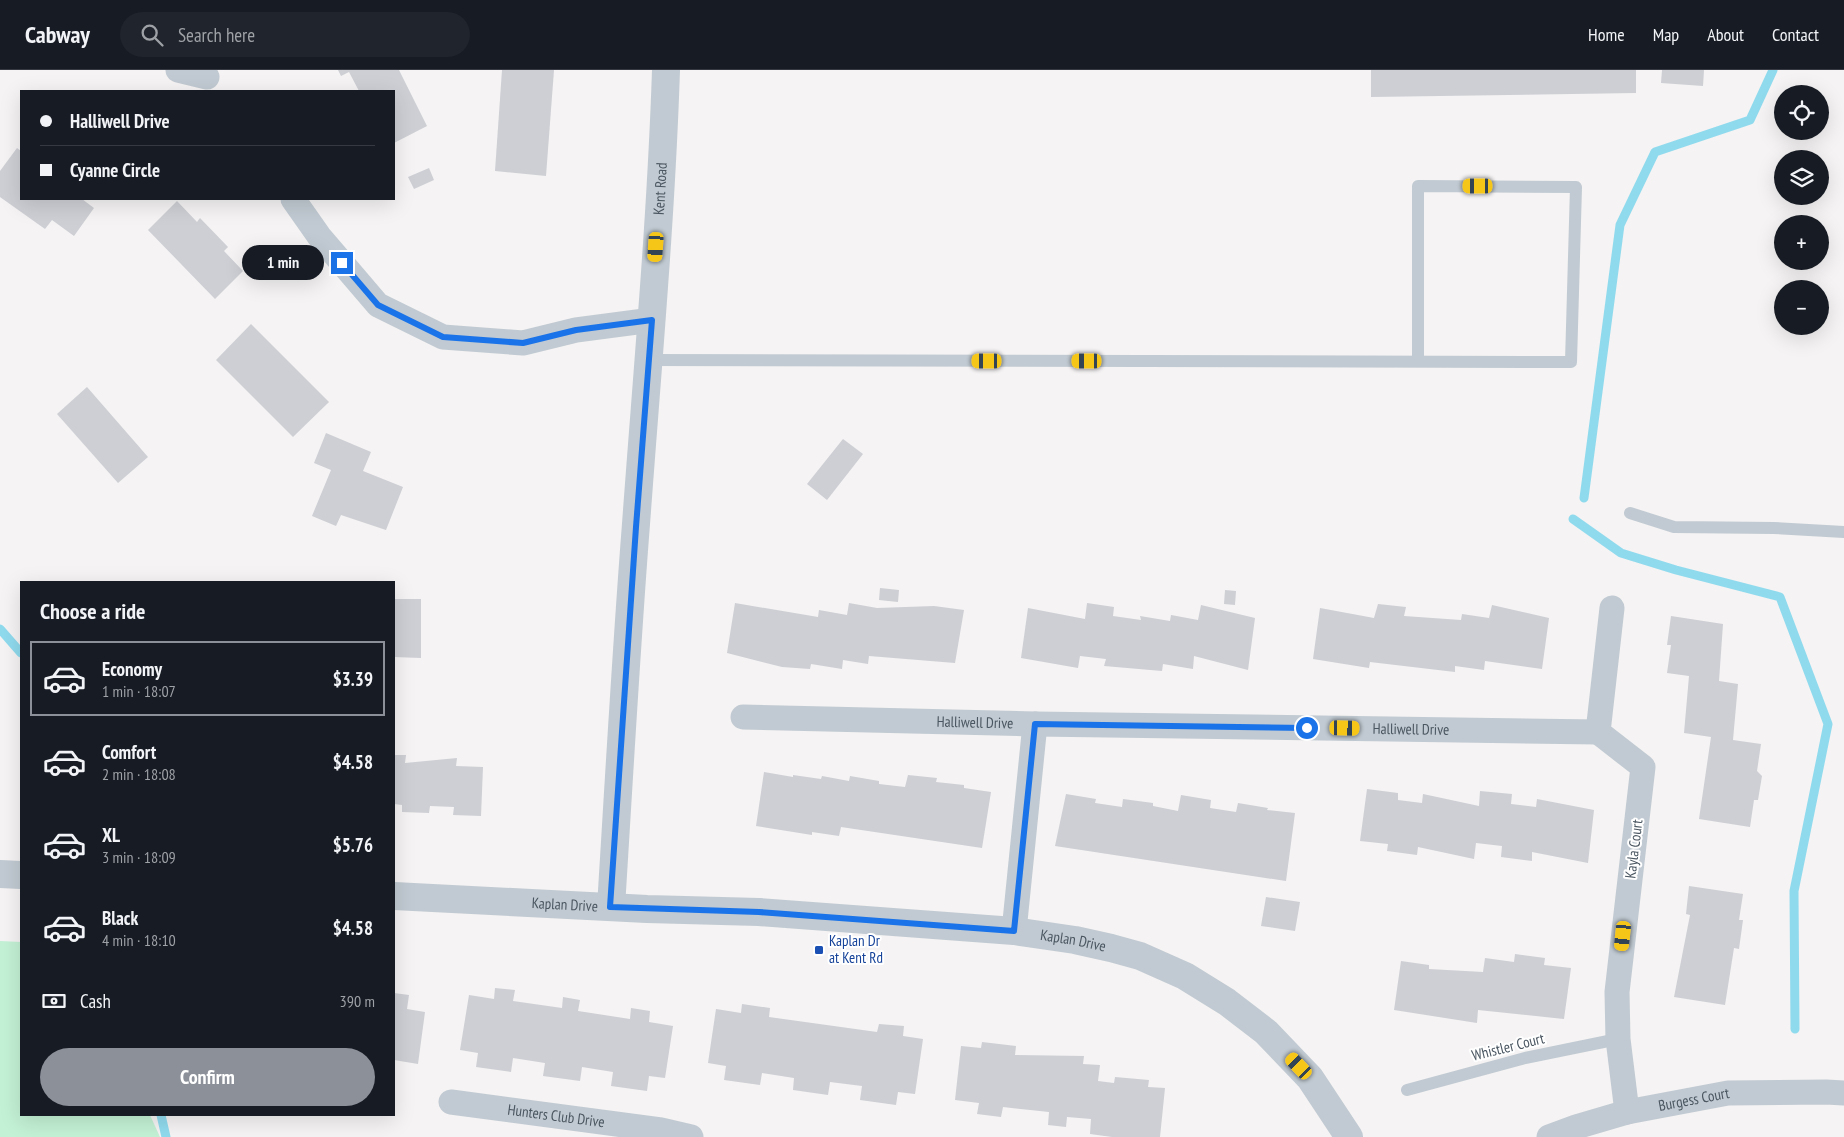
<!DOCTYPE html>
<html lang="en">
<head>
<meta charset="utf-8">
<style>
	body { margin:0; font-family:"PT Sans Narrow",sans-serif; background:#20242c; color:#f1f3f6; height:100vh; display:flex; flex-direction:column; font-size:19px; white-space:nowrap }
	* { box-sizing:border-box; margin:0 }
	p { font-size:16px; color:#9ea1a6 }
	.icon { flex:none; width:28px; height:28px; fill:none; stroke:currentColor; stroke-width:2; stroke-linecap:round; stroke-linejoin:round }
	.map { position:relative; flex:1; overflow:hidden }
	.sheet { position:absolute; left:20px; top:511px; width:375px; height:535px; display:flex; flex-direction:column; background:#171b24; border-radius:0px; box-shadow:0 5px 20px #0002 }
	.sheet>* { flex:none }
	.top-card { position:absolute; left:20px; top:20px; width:375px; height:110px; border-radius:0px; box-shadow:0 5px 20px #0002; display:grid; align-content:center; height:110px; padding:0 20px; background:#171b24 }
	.tools { position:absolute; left:1774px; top:15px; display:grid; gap:10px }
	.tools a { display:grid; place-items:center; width:55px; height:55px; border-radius:50%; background:#171b24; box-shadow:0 5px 20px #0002; font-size:25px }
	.end { position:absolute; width:22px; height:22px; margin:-11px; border:6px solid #1a73e8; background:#fff; box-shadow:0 0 0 2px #fff }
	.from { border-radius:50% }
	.bubble { position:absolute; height:35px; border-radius:18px; background:#171b24; box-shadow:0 5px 20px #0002; font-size:16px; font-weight:700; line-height:35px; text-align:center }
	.car { position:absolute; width:15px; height:30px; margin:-15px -8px; border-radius:6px; box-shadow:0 0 4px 1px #0007; background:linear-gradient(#f5c518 24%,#345 0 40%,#f5c518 0 76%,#345 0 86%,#f5c518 0) }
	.top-card b { display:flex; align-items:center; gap:18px; height:48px; font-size:19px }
	.top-card b+b { border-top:1px solid #363941 }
	.top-card i { width:12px; height:12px; background:#f1f3f6 }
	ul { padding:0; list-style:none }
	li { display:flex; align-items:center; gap:15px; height:75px; margin:0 10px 8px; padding:0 10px; border:2px solid transparent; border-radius:0px }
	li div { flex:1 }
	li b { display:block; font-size:19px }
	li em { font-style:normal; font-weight:700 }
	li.on { border-color:#8c9099 }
	li>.icon { width:45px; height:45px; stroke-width:1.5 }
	h2 { padding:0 20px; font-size:22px; line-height:60px }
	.pay { display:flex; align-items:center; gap:12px; height:55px; padding:0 20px; font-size:19px }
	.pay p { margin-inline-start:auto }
	.action { display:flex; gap:10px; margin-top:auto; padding:10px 20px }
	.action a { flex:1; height:58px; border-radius:30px; background:#8c9099; color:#fff; font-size:20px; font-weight:700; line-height:58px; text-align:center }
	header { display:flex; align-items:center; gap:30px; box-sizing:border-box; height:70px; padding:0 25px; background:#171b24; border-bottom:1px solid #363941 }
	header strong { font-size:24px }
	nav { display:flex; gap:28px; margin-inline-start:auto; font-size:18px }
	.search { width:350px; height:45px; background:#20242c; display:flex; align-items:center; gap:12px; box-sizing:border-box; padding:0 18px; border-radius:28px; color:#9ea1a6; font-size:19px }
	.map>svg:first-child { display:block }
	.green { fill:#c3f1d5 }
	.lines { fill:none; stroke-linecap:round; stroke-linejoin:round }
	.stream { stroke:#90daee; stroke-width:9 }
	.building { fill:#cdcfd5 }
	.service { stroke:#c1cad2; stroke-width:12 }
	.minor { stroke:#c1cad2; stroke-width:25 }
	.tertiary { stroke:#c1cad2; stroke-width:28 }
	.route { stroke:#1a73e8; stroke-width:6 }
	.transit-dot { fill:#1a4fb4; stroke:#fff; stroke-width:2 }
	.labels { text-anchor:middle; stroke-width:4; stroke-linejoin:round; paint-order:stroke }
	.street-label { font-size:15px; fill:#4a5661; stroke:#fff }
	.transit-label { font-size:15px; fill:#164399; stroke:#fff; text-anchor:start }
</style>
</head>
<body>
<header>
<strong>Cabway</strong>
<div class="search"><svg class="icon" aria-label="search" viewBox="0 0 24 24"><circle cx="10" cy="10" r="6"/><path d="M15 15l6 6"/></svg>Search here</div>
<nav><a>Home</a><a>Map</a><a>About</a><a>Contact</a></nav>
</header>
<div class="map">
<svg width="1844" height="1067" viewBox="0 0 1844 1067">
	<rect width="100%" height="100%" fill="#f5f3f3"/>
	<path class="green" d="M0 871 21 872V1045H150L160 1067H0Z"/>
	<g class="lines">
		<g class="stream">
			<path d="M1584 428 1620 155 1655 82 1750 50 1773 0"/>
			<path d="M1573 449 1621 483 1676 500 1780 527 1828 654 1794 821 1795 959"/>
			<path d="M0 559 21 583"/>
			<path d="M161 1045 166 1067"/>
		</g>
	</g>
	<g class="building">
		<path d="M338 0H399L427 56 394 73V21H359L349 2 341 6Z"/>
		<path d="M502 0H554L546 106 495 101Z"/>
		<path d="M1371 0H1636V23L1371 27Z"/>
		<path d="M1662 0H1704L1703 16 1661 13Z"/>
		<path d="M17 78 21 81V129H82L94 138 74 166 52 150 45 159 0 127V101Z"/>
		<path d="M429 98 434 110 414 119 408 107Z"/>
		<path d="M177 131 197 152 200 148 228 177 224 181 243 201 215 229 148 160Z"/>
		<path d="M251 254 329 332 293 367 216 290Z"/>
		<path d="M87 317 148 387 118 413 57 344Z"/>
		<path d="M326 363 371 382 363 401 403 417 386 460 341 445 336 456 312 446 331 400 314 393Z"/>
		<path d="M843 369 863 384 827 430 807 414Z"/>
		<path d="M880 518 899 520 898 532 879 530Z"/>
		<path d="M1225 520 1236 521 1235 535 1224 534Z"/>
		<path d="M394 529H421V588L394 587Z"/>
		<path d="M735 533 818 547 819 540 847 545 849 533 877 538 934 536 964 540 955 593 869 586 868 594 843 590 842 599 811 594 810 599 782 597 727 583Z"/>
		<path d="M1087 533 1114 537 1113 546 1141 550 1140 546 1170 551 1171 545 1198 550 1201 535 1255 548 1248 600 1194 586 1193 599 1163 594 1162 601 1104 596 1106 589 1080 586 1078 598 1021 588 1028 538 1085 549Z"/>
		<path d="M1378 534 1406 537 1404 546 1461 550 1462 544 1489 548 1492 535 1549 548 1542 599 1485 591 1484 600 1455 596V602L1370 592 1369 598 1313 589 1320 538 1374 548Z"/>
		<path d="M1671 546 1723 554 1719 611 1738 614 1733 670 1761 674 1757 701 1762 706 1758 730H1754L1750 757 1699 749 1711 667 1684 663 1689 606 1667 603 1671 575H1667Z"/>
		<path d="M394 685H406L405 693 457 688 456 696 483 697 481 746 453 745 454 737 430 736 429 743 402 742V735L394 734Z"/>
		<path d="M764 702 793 707V705L821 709 822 706 849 711 850 706 879 711V714L905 717 908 705 937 708 936 712 964 715V718L991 722 982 778 841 757 839 766 812 762V765L756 756Z"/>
		<path d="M1367 719 1398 723V730L1422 733 1423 724 1479 736 1480 721 1512 724 1511 734 1536 737 1537 729 1594 740 1588 793 1532 782V791L1501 787 1502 776 1476 773 1474 789 1418 777 1417 785 1387 781 1388 774 1360 771Z"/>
		<path d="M1066 724 1096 729 1095 733 1122 737 1123 729 1153 733V736L1178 741 1181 725 1211 730 1210 738 1236 742 1238 733 1268 738 1267 740 1295 743 1286 811 1055 776Z"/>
		<path d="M1689 816 1743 824 1739 850H1743L1739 879 1734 878 1725 935 1674 927 1690 845 1686 844Z"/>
		<path d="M1266 827 1300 832 1295 861 1261 856Z"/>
		<path d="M1515 884 1545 888 1544 895 1571 898 1564 949 1478 940 1477 953 1394 940 1401 891 1429 895V899L1483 902 1485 888 1514 892Z"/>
		<path d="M495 918 515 920 513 931 562 938 563 927 580 930 578 941 630 949 631 938 650 941 649 952 673 956 665 1008 649 1006 647 1021 611 1016 613 1002 582 997 580 1011 543 1006 545 993 513 988 511 1002 476 997 478 983 460 980 469 925 494 929Z"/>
		<path d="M394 923 409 925 407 939 425 942 418 994 394 990Z"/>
		<path d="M742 934 770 938 769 947 877 962 879 954 904 956 903 966 923 969 915 1024 898 1022 896 1035 860 1030 862 1016 830 1012 828 1025 793 1020 794 1008 762 1003 760 1015 724 1010 726 996 708 993 716 939 741 943Z"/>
		<path d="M982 972 1016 976 1015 985 1084 986 1083 994 1100 995 1098 1011 1114 1013 1115 1007 1149 1010 1148 1017 1165 1018 1160 1067H1112L1090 1064 1091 1049 1067 1047 1066 1057 1048 1055 1049 1042 1003 1037 1001 1047 977 1044 979 1033 955 1030 961 976 981 978Z"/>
	</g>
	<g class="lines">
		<g class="service">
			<path d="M649 290 1571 292 1576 117 1418 116V291"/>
			<path d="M1630 443 1674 457 1774 458 1844 462"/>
			<path d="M1407 1020 1525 988 1618 969"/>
		</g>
		<g class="minor">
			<path d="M178 0 207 7"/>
			<path d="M293 129 319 166 378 235 443 267 523 273 576 260 652 250"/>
			<path d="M1612 538 1598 662 1643 697 1617 922 1618 969 1627 1042"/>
			<path id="s1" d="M743 647 1035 654 1598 662"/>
			<path d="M1014 861 1035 654"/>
			<path id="s2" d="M451 1032 661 1060 691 1067"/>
			<path id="s3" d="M1549 1067 1576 1057 1627 1042 1728 1023 1826 1022 1844 1023"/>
		</g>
		<g class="tertiary">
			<path d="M0 804 21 805"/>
			<path id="s4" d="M394 826 647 839 759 842 1014 861 1075 870 1111 878 1140 886 1185 906 1227 932 1266 962 1310 1008 1349 1067"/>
			<path id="s5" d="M611 837C619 709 626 582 636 454 647 303 661 152 666 0"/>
		</g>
	</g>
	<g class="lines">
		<path class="route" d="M342 193 378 235 443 267 523 273 576 260 652 250 636 457 610 837 759 842 1014 861 1035 654 1307 658"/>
	</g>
	<rect class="transit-dot" x="814" y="875" width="10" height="10" rx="2.5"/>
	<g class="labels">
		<g class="street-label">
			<text dy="5" stroke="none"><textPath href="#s5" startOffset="720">Kent Road</textPath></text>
			<text dy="5" stroke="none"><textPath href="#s1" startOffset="232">Halliwell Drive</textPath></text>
			<text dy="5" stroke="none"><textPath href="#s1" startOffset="668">Halliwell Drive</textPath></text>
			<text transform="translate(1634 779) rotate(-83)" y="5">Kayla Court</text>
			<text dy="5" stroke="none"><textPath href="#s4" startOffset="171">Kaplan Drive</textPath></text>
			<text dy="5" stroke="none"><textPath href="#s4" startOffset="681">Kaplan Drive</textPath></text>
			<text transform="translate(1508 977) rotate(-14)" y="5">Whistler Court</text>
			<text dy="5" stroke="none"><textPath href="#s3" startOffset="150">Burgess Court</textPath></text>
			<text dy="5" stroke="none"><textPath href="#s2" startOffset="106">Hunters Club Drive</textPath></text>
		</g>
		<g class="transit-label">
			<text x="829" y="876">Kaplan Dr<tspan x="829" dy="17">at Kent Rd</tspan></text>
		</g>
	</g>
</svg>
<div class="tools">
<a><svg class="icon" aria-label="locate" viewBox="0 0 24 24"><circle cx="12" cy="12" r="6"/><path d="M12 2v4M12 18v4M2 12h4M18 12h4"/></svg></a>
<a><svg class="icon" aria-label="layers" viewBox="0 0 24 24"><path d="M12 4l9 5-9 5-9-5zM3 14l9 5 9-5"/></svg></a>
<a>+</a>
<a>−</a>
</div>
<i class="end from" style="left:1307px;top:658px"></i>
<i class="end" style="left:342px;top:193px"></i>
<div class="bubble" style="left:242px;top:175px;width:82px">1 min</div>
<i class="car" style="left:1478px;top:116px;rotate:270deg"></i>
<i class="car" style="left:656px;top:177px;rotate:184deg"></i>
<i class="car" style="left:987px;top:291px;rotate:270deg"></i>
<i class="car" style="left:1087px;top:291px;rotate:270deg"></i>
<i class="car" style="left:1345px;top:658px;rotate:91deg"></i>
<i class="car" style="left:1623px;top:866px;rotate:186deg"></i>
<i class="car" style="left:1299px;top:996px;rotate:316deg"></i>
<div class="top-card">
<b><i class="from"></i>Halliwell Drive</b>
<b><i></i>Cyanne Circle</b>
</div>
<section class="sheet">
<h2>Choose a ride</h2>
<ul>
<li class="on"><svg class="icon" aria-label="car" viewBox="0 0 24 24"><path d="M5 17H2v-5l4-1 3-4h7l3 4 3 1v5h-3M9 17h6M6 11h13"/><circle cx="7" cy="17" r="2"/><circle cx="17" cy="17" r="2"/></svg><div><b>Economy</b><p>1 min · 18:07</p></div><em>$3.39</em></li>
<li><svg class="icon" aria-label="car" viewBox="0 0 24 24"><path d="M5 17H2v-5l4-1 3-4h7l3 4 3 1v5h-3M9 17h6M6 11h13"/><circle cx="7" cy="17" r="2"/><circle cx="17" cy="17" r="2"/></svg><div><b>Comfort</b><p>2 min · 18:08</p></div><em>$4.58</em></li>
<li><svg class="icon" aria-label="car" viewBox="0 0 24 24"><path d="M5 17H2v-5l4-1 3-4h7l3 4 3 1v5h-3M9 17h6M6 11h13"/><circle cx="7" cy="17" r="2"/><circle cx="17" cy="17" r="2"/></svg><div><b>XL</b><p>3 min · 18:09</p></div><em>$5.76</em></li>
<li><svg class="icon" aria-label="car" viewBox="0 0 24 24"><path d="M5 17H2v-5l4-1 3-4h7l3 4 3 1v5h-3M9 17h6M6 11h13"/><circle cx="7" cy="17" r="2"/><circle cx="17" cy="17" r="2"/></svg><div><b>Black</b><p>4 min · 18:10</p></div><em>$4.58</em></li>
</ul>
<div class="pay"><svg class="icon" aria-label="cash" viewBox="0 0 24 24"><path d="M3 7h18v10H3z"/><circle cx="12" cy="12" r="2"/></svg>Cash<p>390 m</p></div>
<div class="action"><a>Confirm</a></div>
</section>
</div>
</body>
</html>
